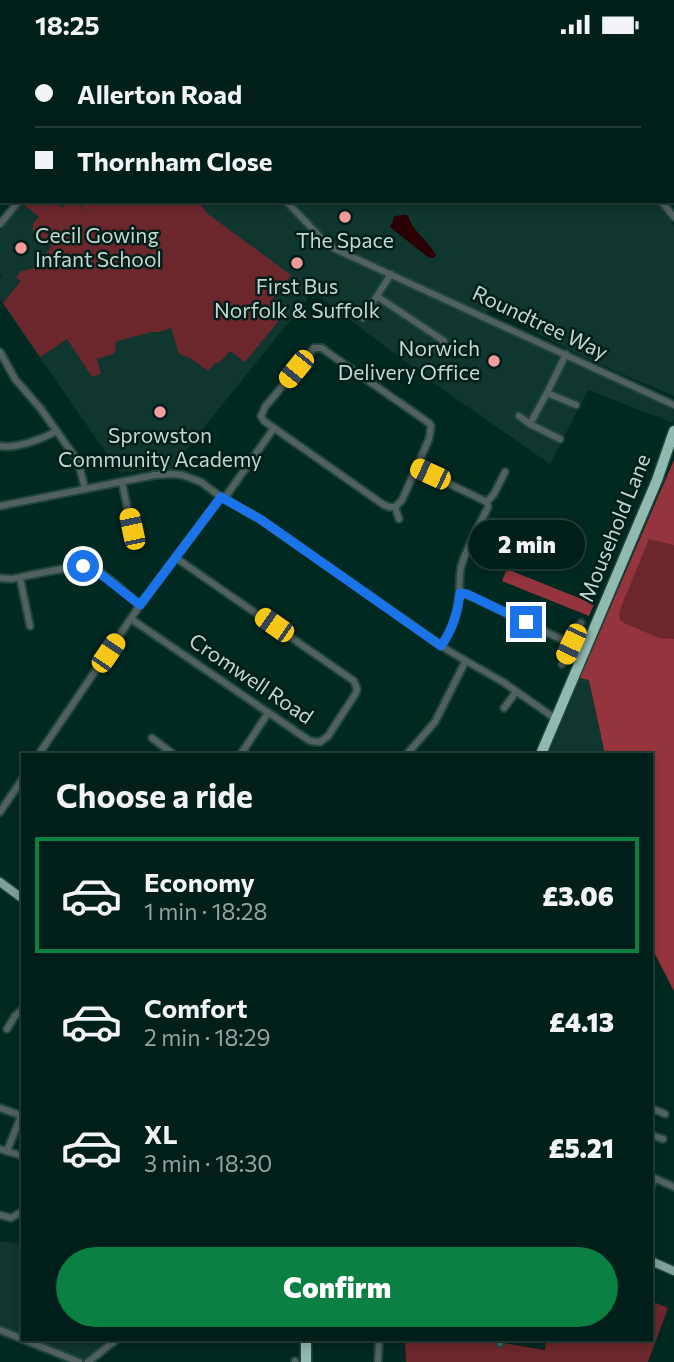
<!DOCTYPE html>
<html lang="en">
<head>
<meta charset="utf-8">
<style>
	body { margin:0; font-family:Commissioner,sans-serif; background:#0e2c27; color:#f1f3f6; height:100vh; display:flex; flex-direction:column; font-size:26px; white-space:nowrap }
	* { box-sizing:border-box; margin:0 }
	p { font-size:23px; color:#95a2a2 }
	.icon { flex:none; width:38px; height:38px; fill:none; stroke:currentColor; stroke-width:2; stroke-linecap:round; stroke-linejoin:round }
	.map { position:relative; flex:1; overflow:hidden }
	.sheet { position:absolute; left:21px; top:704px; width:632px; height:588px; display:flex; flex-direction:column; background:#001f1a; border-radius:0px; box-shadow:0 4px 10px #0003,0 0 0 2px #223d39 }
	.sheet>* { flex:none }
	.hud { position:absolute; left:0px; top:0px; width:676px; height:154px; box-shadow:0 4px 10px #0003,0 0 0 2px #223d39; display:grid; align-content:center; height:154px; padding:0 35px; background:#001f1a }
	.end { position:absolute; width:32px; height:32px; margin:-16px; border:9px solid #1a73e8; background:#fff; box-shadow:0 0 0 4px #fff }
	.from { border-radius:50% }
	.bubble { position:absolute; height:49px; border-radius:24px; background:#001f1a; box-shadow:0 4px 10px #0003,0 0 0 2px #223d39; font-size:23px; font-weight:800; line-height:49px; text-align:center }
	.car { position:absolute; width:21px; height:42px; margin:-21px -10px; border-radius:9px; box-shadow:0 0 5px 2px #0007; background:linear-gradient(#f5c518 24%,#345 0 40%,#f5c518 0 76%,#345 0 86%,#f5c518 0) }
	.hud b { display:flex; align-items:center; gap:24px; height:66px; font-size:26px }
	.hud b+b { border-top:2px solid #223d39 }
	.hud i { width:18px; height:18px; background:#f1f3f6 }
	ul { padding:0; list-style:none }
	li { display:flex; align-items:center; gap:21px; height:116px; margin:0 14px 10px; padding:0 21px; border:4px solid transparent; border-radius:0px }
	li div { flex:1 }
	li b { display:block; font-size:26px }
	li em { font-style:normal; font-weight:800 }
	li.selected { border-color:#0b8043 }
	li>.icon { width:63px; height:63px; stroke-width:1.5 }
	h2 { padding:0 35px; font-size:32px; line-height:84px }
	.primary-button { display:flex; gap:14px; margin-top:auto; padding:14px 35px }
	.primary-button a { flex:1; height:80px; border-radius:42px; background:#0b8043; color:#fff; font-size:28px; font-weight:800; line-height:80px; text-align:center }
	.status { display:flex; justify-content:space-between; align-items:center; height:49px; padding:0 35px; background:#001f1a; direction:ltr }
	.status svg { height:19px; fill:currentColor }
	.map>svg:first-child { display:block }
	.built { fill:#0f362f }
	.green { fill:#6c272c }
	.forest { fill:#95343c }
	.water { fill:#2a0004 }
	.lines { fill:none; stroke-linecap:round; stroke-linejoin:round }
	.minor-casing { stroke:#1f453e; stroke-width:10 }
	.major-casing { stroke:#1f453e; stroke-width:11 }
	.highway-casing { stroke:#1f453e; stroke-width:13 }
	.minor { stroke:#51615d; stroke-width:6 }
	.major { stroke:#7ea097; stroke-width:8 }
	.highway { stroke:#90b9af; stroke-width:10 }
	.route { stroke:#1a73e8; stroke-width:9 }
	.poi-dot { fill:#f59b9c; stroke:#011e18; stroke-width:2.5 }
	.labels { text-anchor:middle; stroke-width:5; stroke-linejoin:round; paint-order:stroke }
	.poi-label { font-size:21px; fill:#c2d7d1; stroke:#011e18 }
	.street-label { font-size:21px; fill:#c2d7d1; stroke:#011e18 }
</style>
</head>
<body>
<div class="status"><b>18:25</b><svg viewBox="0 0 49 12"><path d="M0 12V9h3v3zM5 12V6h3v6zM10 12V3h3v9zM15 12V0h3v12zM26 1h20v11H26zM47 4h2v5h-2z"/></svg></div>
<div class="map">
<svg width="674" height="1313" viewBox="0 0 674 1313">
	<rect width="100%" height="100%" fill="#002922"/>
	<g class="built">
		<path d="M191 0H528L530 2H189Z"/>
		<path d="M24 152H654L674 176V347L587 310 498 264 489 256 485 271 515 283 631 341 671 357 674 363 673 374 588 341 550 415 432 333 313 243 170 421 164 416H153L146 420 120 424 0 251V228L2 227 0 224V182Z"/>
		<path d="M580 629 589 631 605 705H548Z"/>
		<path d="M0 1192 23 1195V1288L0 1279Z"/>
		<path d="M27 1290H110L84 1312Z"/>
	</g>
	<g class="green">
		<path d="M24 152H54L63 159 69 152H74L91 166 76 152H96L100 156 104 152H198L208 165 291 226 270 253 285 264 245 313 230 302 219 314 216 313 208 322 190 309 179 305 171 279 159 283H152L117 292 115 296 116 301 113 305 97 310 101 325 92 328 67 290 40 308 3 254 21 232 16 229 21 222 34 219 52 197 33 181V175L39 168 22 154Z"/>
		<path d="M674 411V942L655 905 651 884V705H605L589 631 580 629Z"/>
		<path d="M651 1252 668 1259 648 1313H406L405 1290H481L545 1301 546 1290H651Z"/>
	</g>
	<g class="forest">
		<path d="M674 411V496L649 490 619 563 620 571 624 574 659 589 674 590V942L655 905 651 884V705H605L589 631 580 629Z"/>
		<path d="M507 520 594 555 589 567 502 532Z"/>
	</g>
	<path class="water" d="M405 166 408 167C413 183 428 191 436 206L434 209H429L390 178 393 172 394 167Z"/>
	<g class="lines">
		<g class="minor-casing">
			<g id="minor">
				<path d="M340 0 341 2"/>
				<path d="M537 0 538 2"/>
				<path d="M615 0 617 2"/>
				<path d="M32 2 33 0"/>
				<path d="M130 2 131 0"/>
				<path d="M270 2 272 0"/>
				<path d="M464 2 465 0"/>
				<path d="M644 2 646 0"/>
				<path d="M0 40 2 38"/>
				<path d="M0 58 2 60"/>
				<path d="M0 85 2 83"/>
				<path d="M286 152 324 192 333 199 674 356"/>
				<path d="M661 152 674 168"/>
				<path d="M0 175 19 152"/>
				<path d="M378 248 444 292 438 300"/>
				<path d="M363 269 391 225"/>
				<path d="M314 299H322L327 303 429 374 431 377 429 390 402 451 395 458H389L384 456 264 372 261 367 265 358Z"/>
				<path d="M0 303 15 330 41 360 75 408 80 420 85 440"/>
				<path d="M547 344 576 356"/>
				<path d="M519 367 530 375 560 390"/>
				<path d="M530 375 547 344 566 305"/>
				<path d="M0 397C15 400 43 390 56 382"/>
				<path d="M416 419 487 453"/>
				<path d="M122 434 132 480"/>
				<path d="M224 450 274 379"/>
				<path d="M0 457 155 426 172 425 182 426 201 433 221 448 260 470 449 602 503 633 556 670"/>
				<path d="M395 458 399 470"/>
				<path d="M0 529 11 530C27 527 79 514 92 519 107 525 127 546 140 556"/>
				<path d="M20 529 30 577"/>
				<path d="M460 544 466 545 481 552 571 595 562 615"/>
				<path d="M131 570 310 692 320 693 328 687 356 644 357 640 354 632 176 509"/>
				<path d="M571 595 581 574"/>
				<path d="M441 597C452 581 458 565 459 546 460 537 459 528 461 518 466 499 479 477 488 458L487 453 494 445 505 423"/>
				<path d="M504 659 516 643"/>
				<path d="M152 689 173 705"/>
				<path d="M39 705 140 556 221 448"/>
				<path d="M241 705 268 664"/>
				<path d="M407 705 435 673 465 613"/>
				<path d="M0 763 23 729"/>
				<path d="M7 980 15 967 23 960"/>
				<path d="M0 1059 23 1067"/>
				<path d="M651 1059 665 1065"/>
				<path d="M651 1086 663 1090"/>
				<path d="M0 1100 23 1107"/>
				<path d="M7 1102 23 1062"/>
				<path d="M651 1138 654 1129 674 1138"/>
				<path d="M0 1166 11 1169 23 1162"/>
				<path d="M0 1281 79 1313"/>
				<path d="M500 1294 501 1290"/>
				<path d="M295 1312V1313"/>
				<path d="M88 1313 117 1290"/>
				<path d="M378 1313 379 1290"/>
			</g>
		</g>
		<g class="major-casing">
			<g id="major">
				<path d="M0 833 23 850"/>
				<path d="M651 1212 674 1222"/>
			</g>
		</g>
		<g class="highway-casing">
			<g id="highway">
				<path d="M541 705 657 431 674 382"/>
				<path d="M306 1313V1290"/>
			</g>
		</g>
		<use href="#minor" class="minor"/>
		<use href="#major" class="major"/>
		<use href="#highway" class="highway"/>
	</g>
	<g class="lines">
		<path class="route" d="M83 517 94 520 140 556 221 448 260 470 441 597C453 580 458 564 460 544L467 545 526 573"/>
	</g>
	<g class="poi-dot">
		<circle cx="345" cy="168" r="7"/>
		<circle cx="21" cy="199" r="7"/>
		<circle cx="297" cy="214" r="7"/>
		<circle cx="494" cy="312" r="7"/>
		<circle cx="160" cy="363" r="7"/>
	</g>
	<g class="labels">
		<g class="poi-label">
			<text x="35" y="194" text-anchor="start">Cecil Gowing<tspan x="35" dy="24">Infant School</tspan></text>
			<text x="345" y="199">The Space</text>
			<text x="297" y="245">First Bus<tspan x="297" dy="24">Norfolk &amp; Suffolk</tspan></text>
			<text x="480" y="307" text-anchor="end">Norwich<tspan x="480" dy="24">Delivery Office</tspan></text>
			<text x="160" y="394">Sprowston<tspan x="160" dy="24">Community Academy</tspan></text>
		</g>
		<g class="street-label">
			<text transform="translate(540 274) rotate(25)" y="7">Roundtree Way</text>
			<text transform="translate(615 479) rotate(-68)" y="7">Mousehold Lane</text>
			<text transform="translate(251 630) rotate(34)" y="7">Cromwell Road</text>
		</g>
	</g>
</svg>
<i class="end from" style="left:83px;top:517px"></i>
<i class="end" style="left:526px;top:573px"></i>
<div class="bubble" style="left:469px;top:471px;width:116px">2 min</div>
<i class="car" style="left:296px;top:320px;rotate:219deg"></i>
<i class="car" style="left:430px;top:425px;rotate:295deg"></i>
<i class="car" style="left:132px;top:480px;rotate:348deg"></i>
<i class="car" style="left:274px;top:576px;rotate:305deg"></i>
<i class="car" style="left:571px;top:595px;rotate:205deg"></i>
<i class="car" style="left:108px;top:604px;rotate:34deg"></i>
<div class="hud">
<b><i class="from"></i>Allerton Road</b>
<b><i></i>Thornham Close</b>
</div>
<section class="sheet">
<h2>Choose a ride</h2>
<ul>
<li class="selected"><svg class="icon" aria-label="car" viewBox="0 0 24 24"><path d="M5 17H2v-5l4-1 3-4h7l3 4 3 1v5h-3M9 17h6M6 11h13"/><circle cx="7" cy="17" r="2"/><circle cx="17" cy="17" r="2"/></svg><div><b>Economy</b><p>1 min · 18:28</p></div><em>£3.06</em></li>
<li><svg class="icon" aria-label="car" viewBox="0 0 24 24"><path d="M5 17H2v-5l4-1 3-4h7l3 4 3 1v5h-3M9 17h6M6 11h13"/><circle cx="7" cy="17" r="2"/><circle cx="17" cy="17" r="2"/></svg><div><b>Comfort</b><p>2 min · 18:29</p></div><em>£4.13</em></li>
<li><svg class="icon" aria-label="car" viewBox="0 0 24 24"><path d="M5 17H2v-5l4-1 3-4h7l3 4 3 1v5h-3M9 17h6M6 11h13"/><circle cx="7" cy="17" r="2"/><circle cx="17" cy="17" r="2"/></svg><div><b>XL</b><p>3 min · 18:30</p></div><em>£5.21</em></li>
</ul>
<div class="primary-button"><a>Confirm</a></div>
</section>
</div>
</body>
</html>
